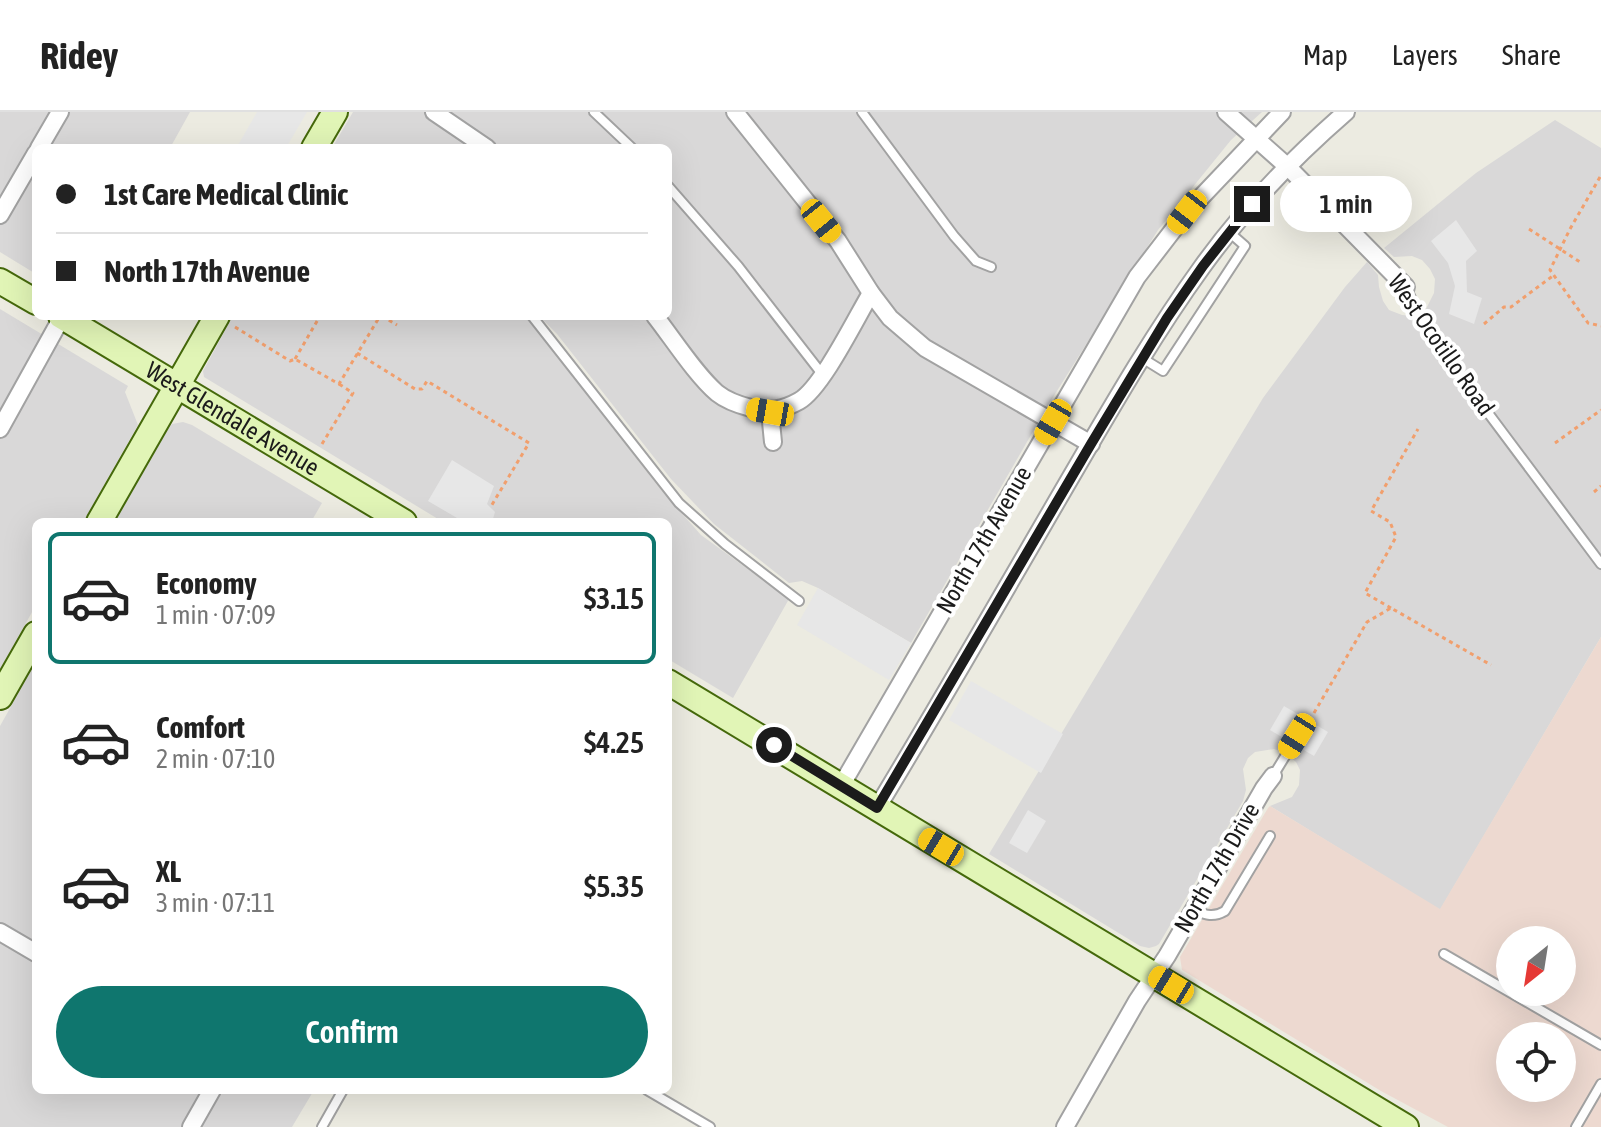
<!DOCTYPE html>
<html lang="en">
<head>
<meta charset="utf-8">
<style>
	body { margin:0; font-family:"Asap Condensed",sans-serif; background:#f2f2f2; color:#222; height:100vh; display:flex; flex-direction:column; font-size:30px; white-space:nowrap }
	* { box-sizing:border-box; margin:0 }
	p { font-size:26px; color:#767676 }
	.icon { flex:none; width:44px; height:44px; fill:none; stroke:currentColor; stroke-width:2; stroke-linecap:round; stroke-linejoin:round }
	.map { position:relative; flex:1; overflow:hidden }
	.side { position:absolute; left:32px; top:406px; width:640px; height:576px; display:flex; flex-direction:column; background:#fff; border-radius:12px; box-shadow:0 8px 32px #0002 }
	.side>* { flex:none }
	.top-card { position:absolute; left:32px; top:32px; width:640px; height:176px; border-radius:12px; box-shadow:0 8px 32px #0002; display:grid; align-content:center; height:176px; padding:0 24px; background:#fff }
	.needle { width:52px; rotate:210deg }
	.fabs { position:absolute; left:1496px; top:814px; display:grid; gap:16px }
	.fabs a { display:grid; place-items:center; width:80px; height:80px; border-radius:50%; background:#fff; box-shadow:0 8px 32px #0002; font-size:40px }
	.end { position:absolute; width:36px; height:36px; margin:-18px; border:10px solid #1b1b1b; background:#fff; box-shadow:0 0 0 4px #fff }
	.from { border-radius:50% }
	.bubble { position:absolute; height:56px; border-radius:28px; background:#fff; box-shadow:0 8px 32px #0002; font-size:26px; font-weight:600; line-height:56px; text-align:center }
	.car { position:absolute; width:24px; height:48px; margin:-24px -12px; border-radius:10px; box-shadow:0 0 6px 2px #0007; background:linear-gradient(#f5c518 24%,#345 0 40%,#f5c518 0 76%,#345 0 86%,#f5c518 0) }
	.top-card b { display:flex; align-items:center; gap:28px; height:76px; font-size:30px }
	.top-card b+b { border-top:2px solid #e0e0e0 }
	.top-card i { width:20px; height:20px; background:#222 }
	ul { padding:14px 0 0; list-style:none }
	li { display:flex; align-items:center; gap:24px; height:132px; margin:0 16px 12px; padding:0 8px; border:4px solid transparent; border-radius:12px }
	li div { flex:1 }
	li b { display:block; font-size:30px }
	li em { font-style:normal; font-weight:600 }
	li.active { border-color:#0f766e }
	li>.icon { width:72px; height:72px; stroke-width:1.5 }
	.action { display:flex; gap:16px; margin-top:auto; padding:16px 24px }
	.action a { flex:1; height:92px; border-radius:48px; background:#0f766e; color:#fff; font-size:32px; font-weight:600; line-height:92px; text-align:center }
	header { display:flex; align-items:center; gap:48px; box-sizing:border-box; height:112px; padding:0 40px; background:#fff; border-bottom:2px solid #e0e0e0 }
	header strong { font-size:38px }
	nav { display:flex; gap:44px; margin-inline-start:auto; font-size:28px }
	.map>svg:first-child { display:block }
	.residential { fill:#d9d8d8 }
	.commercial { fill:#edd9d0; fill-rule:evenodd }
	.parking { fill:#e7e7e7 }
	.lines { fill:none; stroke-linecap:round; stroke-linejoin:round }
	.lane-casing { stroke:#a2a2a2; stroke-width:12 }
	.street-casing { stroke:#a2a2a2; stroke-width:20 }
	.secondary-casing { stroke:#45690b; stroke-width:28 }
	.path { stroke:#f19f6d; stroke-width:3; stroke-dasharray:4 4; stroke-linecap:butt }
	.lane { stroke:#fff; stroke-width:8 }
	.street { stroke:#fff; stroke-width:16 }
	.secondary { stroke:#e1f5b6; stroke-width:24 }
	.route { stroke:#1b1b1b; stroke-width:10 }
	.labels { text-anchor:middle; stroke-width:8; stroke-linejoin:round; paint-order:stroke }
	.street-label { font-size:24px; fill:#1b1b1b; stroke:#fff }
</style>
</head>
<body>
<header>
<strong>Ridey</strong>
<nav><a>Map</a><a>Layers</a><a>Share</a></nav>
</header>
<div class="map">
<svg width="1601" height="1015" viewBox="0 0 1601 1015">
	<rect width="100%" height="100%" fill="#ecebe1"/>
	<g class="residential">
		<path d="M0 0H190L170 36H36V162L0 140Z"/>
		<path d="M353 0H1262L1231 28 1158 118 1050 290 911 531 818 476 802 469 789 471 714 412 671 367 557 222 539 204H668V36H332Z"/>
		<path d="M1555 8 1601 36V525L1440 798 1270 694 1292 685 1299 673 1300 658 1296 650 1286 641 1274 637 1255 640 1248 646 1243 657 1246 678 1243 689 1159 832 1156 834 1149 836 1140 834 989 742 1263 286 1345 175 1367 150 1378 163 1379 175 1383 189 1389 198 1402 203 1412 204 1426 197 1434 181 1435 167 1430 157 1422 148 1412 144 1394 145 1384 136 1476 61Z"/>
		<path d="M0 197 128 274 125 280 138 313 83 410H36V493L0 557Z"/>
		<path d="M233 204H525L662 379 701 423 789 487 733 586 668 547V410H443L204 265 203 259Z"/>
		<path d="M183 310 192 313 322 391 311 410H115L168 317 172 312Z"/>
		<path d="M36 550V978H314L292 1015H0V614Z"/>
	</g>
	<path class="commercial" d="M1601 525V1015H1448L1381 979 1182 858 1180 845 1268 696 1270 694 1440 797ZM1510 828H1562V880H1510ZM1510 924H1562V976H1510Z"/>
	<g class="parking">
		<path d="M257 0H307L286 36H239L237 35Z"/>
		<path d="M1456 108 1477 139 1466 149 1467 180 1482 186 1474 212 1449 202 1455 174 1448 151 1431 129Z"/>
		<path d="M452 348 494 374 487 392 495 400 492 410H464L428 389Z"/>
		<path d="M818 476 911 531 889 568 797 513Z"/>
		<path d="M971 569 1063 622 1041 661 949 608Z"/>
		<path d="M1284 594 1328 620 1314 644 1270 618Z"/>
		<path d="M1028 698 1046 709 1027 741 1009 731Z"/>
	</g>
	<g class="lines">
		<g class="lane-casing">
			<g id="lane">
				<path d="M594 0 632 36"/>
				<path d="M862 0 954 124 976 149 991 155"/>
				<path d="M668 74 738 154 822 262"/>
				<path d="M1406 175 1420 206 1450 250 1601 452"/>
				<path d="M532 204 679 391 725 432 799 489"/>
				<path d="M1142 246 1163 259 1245 134 1229 120"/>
				<path d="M1273 664 1306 610"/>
				<path d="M1193 798C1206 803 1213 806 1225 799L1270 724"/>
				<path d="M1444 842 1601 933"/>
				<path d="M647 978 710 1015"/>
				<path d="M322 1015 343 978"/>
				<path d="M1576 1015 1601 972"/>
			</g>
		</g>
		<g class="street-casing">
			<g id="street">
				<path d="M434 0 487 36"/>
				<path d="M735 0 838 129 871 181 890 206 925 236 1091 332"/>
				<path d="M1226 0 1288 55 1406 175"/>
				<path d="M39 36 60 0"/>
				<path d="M0 103 36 41"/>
				<path d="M655 204C673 227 696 263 717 281 727 289 739 293 751 296 769 300 783 298 799 289 822 276 856 206 871 181"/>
				<path d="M770 300 773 330"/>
				<path d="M0 317 62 205"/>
				<path d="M841 674 1137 165 1187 100 1282 0"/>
				<path d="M877 696C940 592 1000 487 1061 382 1106 305 1150 227 1202 155 1243 98 1293 46 1346 0"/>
				<path d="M0 820 36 841"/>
				<path d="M191 1015 212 978"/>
				<path d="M1065 1015 1137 889 1167 844 1264 676 1273 664"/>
			</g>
		</g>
		<g class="secondary-casing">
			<g id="secondary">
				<path d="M314 36 335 0"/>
				<path d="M0 169 36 190"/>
				<path id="s1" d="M61 204 404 410"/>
				<path d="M99 410 217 204"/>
				<path d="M668 570 1406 1015"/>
				<path d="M0 585 36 522"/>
			</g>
		</g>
		<g class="path">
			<path d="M1600 65 1570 117 1550 158 1588 211 1601 214"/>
			<path d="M1529 117 1580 150"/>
			<path d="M382 204 397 213"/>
			<path d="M1484 212 1504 195H1511L1554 163"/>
			<path d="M235 215 290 249 295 247 339 272 380 204"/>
			<path d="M357 241 415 277H422L427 269 529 331 490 396"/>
			<path d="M295 247 320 204"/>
			<path d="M1555 331 1601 298"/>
			<path d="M322 332 353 281 339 272"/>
			<path d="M1594 380 1601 374"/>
			<path d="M1391 496 1365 481 1396 425 1390 410 1371 399 1418 317"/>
			<path d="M1314 601 1367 510 1391 496 1491 553"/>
		</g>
		<use href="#lane" class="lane"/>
		<use href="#street" class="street"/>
		<use href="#secondary" class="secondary"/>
	</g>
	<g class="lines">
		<path class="route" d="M774 633 877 696 1091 332 1167 206 1203 154 1252 92"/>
	</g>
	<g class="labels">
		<g class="street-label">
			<text transform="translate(1441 233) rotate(55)" y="8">West Ocotillo Road</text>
			<text dy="8" stroke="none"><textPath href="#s1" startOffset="200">West Glendale Avenue</textPath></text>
			<text transform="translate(984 428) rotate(-60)" y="8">North 17th Avenue</text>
			<text transform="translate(1217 756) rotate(-60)" y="8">North 17th Drive</text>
		</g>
	</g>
</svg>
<div class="fabs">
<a><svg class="needle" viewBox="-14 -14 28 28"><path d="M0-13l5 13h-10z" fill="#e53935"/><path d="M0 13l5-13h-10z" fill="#767676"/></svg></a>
<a><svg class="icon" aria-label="locate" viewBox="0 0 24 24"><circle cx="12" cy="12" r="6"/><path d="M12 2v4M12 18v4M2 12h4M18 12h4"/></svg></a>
</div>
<i class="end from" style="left:774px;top:633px"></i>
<i class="end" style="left:1252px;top:92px"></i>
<div class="bubble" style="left:1280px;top:64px;width:132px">1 min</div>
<i class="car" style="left:1187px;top:100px;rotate:218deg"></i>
<i class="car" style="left:821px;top:109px;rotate:141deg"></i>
<i class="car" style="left:770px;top:300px;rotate:280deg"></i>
<i class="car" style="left:1053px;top:310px;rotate:210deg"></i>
<i class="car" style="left:1297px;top:624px;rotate:212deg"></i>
<i class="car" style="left:941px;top:735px;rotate:301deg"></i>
<i class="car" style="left:1171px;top:873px;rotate:301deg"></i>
<div class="top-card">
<b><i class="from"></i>1st Care Medical Clinic</b>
<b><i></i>North 17th Avenue</b>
</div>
<section class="side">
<ul>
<li class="active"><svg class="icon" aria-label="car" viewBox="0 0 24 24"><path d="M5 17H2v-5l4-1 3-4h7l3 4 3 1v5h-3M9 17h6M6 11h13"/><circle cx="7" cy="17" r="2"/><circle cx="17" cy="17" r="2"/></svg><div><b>Economy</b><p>1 min · 07:09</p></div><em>$3.15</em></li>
<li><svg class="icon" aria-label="car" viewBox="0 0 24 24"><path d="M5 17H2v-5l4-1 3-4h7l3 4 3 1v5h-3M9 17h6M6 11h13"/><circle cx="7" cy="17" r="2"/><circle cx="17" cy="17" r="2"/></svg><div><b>Comfort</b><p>2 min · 07:10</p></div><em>$4.25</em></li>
<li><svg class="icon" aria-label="car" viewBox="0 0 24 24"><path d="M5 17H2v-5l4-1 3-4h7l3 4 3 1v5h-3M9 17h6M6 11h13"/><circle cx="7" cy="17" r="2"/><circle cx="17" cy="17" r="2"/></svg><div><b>XL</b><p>3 min · 07:11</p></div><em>$5.35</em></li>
</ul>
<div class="action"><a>Confirm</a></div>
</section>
</div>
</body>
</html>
